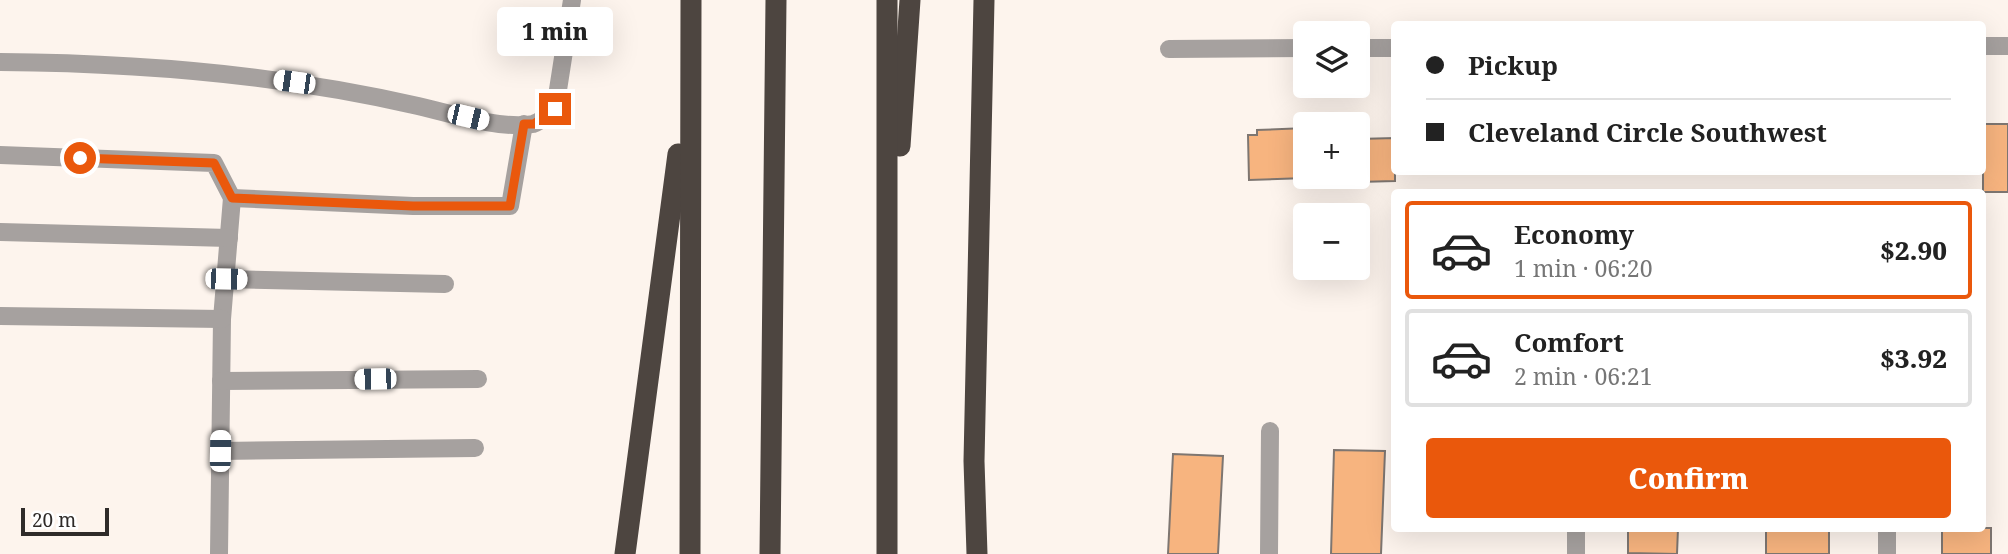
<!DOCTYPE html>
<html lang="en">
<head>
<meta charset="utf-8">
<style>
	body { margin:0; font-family:"Noto Serif",serif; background:#f2f2f2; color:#222; height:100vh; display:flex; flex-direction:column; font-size:26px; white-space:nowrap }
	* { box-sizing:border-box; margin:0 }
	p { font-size:23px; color:#767676 }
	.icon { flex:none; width:38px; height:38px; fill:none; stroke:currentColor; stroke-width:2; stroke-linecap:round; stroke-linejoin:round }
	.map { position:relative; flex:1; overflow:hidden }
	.sheet { position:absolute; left:1391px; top:189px; width:595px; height:343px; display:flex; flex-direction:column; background:#fff; border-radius:7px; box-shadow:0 7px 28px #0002 }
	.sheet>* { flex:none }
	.hud { position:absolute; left:1391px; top:21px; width:595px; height:154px; border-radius:7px; box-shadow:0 7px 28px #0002; display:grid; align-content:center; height:154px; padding:0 35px; background:#fff }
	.controls { position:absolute; left:1293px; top:21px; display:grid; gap:14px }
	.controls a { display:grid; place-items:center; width:77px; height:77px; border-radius:7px; background:#fff; box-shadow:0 7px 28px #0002; font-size:35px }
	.scale { position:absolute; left:21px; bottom:18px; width:88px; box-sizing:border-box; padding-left:7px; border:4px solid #2f2b29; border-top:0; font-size:19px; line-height:24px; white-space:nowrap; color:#2f2b29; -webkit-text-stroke:5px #fff; paint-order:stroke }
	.end { position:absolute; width:32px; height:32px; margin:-16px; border:9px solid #ea580c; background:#fff; box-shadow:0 0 0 4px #fff }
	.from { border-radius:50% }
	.bubble { position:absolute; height:49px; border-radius:7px; background:#fff; box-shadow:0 7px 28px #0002; font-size:23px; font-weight:800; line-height:49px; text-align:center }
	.car { position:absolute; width:21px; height:42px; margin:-21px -10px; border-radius:9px; box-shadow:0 0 5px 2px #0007; background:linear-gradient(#fff 24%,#345 0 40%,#fff 0 76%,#345 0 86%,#fff 0) }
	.hud b { display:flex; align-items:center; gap:24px; height:66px; font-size:26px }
	.hud b+b { border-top:2px solid #e0e0e0 }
	.hud i { width:18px; height:18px; background:#222 }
	ul { padding:12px 0 0; list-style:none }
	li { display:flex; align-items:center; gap:21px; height:98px; margin:0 14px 10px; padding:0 21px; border:4px solid #e0e0e0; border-radius:7px }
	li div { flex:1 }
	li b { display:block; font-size:26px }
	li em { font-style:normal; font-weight:800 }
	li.on { border-color:#ea580c }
	li>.icon { width:63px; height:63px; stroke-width:1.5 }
	.cta { display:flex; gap:14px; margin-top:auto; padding:14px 35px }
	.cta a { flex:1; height:80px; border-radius:7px; background:#ea580c; color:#fff; font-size:28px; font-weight:800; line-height:80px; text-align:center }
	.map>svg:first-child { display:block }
	.building { fill:#f7b47f; stroke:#7e7671; stroke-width:2 }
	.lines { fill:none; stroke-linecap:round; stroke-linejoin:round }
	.service { stroke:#a6a19f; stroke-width:18 }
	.minor { stroke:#a6a19f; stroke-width:18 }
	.motorway { stroke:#4d4540; stroke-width:21 }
	.route { stroke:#ea580c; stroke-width:9 }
</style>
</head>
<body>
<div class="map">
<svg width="2008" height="554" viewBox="0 0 2008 554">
	<rect width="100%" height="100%" fill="#fdf4ed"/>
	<g class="building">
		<rect x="1983" y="124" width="25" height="68"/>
		<path d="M1306 128V178L1249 180 1248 135H1257V130Z"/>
		<path d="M1395 138V181L1358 182V139Z"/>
		<path d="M1334 450 1385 451 1381 554H1331Z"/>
		<path d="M1173 454 1223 456 1218 554H1168Z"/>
		<path d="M1628 528H1678L1677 554 1628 553Z"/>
		<rect x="1766" y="528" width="63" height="26"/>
		<rect x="1942" y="528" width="49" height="26"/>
	</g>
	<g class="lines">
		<g class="service">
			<path d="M510 29 568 31"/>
			<path d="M555 109 572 0"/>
			<path d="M0 155 214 163 232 198 222 319 219 554"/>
			<path d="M232 198 413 206H510L524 124"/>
			<path d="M0 232 229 238"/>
			<path d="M226 279 445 284"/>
			<path d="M0 316 222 319"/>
			<path d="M221 381 478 379"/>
			<path d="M220 451 475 448"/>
		</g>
		<g class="minor">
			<path d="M1983 46H2008"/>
			<path d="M1358 48H1395"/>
			<path d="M1169 49 1306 48"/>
			<path d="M0 62C141 63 280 74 418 106 448 113 503 130 533 124 540 122 549 114 555 109"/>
			<path d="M1576 528V554"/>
			<path d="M1887 528V554"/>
			<path d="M1269 554 1270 431"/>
		</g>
		<g class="motorway">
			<path d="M900 146 910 0"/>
			<path d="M625 554 678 154"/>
			<path d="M690 554 691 0"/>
			<path d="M770 554 776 0"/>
			<path d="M887 554V0"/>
			<path d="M977 554 974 461 984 0"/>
		</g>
	</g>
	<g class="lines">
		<path class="route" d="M80 158 214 163 232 198 413 206H510L524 124H534L555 109"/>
	</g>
</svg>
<div class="controls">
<a><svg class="icon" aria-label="layers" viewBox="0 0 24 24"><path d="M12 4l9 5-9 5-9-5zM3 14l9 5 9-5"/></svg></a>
<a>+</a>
<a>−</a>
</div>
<div class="scale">20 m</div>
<i class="end from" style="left:80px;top:158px"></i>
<i class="end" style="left:555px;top:109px"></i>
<div class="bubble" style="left:497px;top:7px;width:116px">1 min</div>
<i class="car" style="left:294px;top:82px;rotate:278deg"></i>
<i class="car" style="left:468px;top:117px;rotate:103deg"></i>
<i class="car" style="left:226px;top:279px;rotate:91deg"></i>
<i class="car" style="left:375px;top:379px;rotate:269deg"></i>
<i class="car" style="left:220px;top:451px;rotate:1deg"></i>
<div class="hud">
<b><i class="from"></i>Pickup</b>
<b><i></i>Cleveland Circle Southwest</b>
</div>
<section class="sheet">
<ul>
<li class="on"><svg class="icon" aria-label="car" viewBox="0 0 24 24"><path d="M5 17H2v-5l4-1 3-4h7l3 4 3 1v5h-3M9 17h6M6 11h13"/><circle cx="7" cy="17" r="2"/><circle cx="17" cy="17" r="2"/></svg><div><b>Economy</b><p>1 min · 06:20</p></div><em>$2.90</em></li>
<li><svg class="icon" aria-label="car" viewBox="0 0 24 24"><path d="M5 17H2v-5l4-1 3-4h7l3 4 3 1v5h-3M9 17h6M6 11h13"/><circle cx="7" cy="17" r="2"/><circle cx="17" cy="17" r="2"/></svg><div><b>Comfort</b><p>2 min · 06:21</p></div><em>$3.92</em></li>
</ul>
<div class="cta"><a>Confirm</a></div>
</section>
</div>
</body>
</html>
